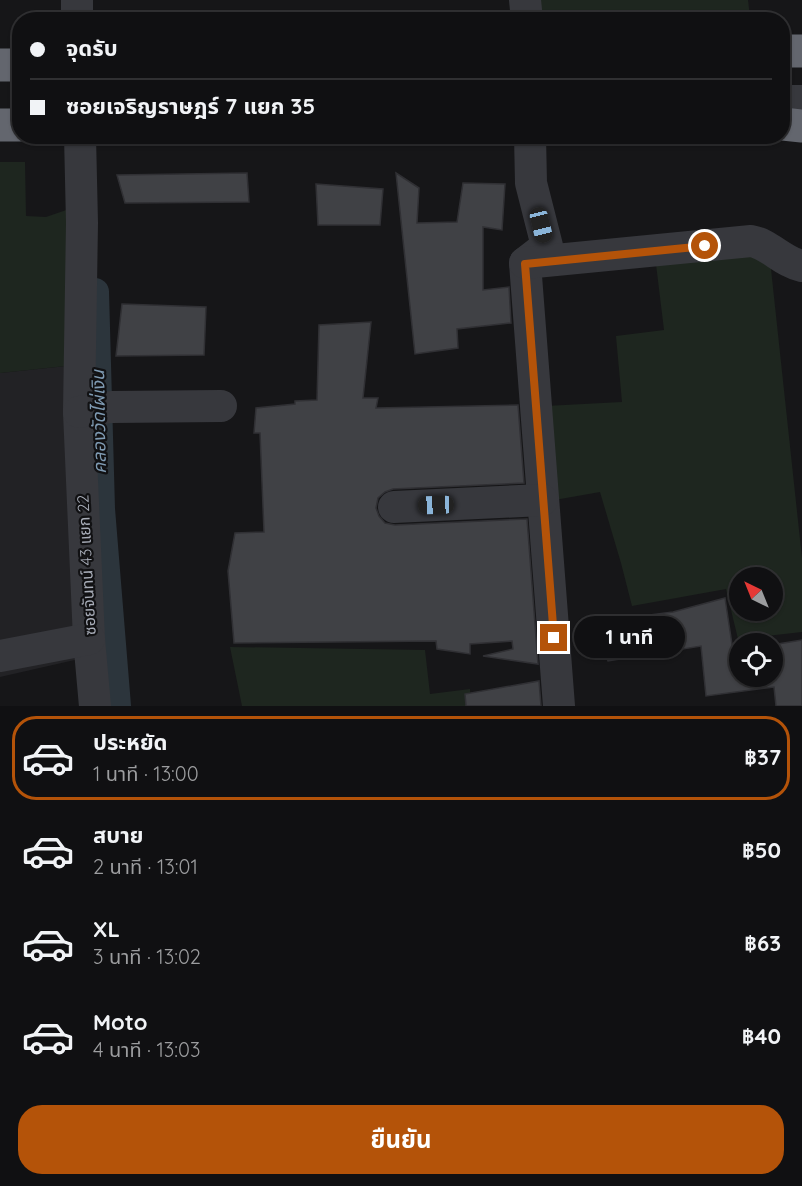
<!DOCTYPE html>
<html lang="th">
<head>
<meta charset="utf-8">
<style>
	body { margin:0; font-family:Quicksand,"Noto Sans Thai",sans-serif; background:#1e1e20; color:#f1f3f6; height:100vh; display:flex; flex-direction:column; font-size:22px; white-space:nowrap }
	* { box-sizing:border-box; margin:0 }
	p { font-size:20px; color:#9c9d9f }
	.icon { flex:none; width:33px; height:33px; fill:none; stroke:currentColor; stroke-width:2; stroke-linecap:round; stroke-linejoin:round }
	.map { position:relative; height:706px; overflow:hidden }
	.details { display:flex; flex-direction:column; background:#101012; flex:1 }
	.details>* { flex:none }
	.top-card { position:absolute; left:12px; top:12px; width:778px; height:132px; border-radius:24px; box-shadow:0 2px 4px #0004,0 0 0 2px #303032; display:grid; align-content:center; height:132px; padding:0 18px; background:#101012 }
	.needle { width:39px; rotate:317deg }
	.controls { position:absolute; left:729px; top:567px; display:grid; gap:12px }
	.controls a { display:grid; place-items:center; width:54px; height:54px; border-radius:50%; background:#101012; box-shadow:0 2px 4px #0004,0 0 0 2px #303032; font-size:30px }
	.end { position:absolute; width:27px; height:27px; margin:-14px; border:8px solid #b45309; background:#fff; box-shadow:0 0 0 3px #fff }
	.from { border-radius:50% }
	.bubble { position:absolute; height:42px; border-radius:21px; background:#101012; box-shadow:0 2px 4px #0004,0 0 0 2px #303032; font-size:20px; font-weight:700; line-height:42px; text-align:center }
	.car { position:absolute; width:18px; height:36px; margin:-18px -9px; border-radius:8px; box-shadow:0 0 4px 2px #0007; background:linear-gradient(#222 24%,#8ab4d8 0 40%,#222 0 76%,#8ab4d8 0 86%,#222 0) }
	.top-card b { display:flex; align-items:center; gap:21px; height:57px; font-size:22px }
	.top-card b+b { border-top:2px solid #303032 }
	.top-card i { width:15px; height:15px; background:#f1f3f6 }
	ul { padding:10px 0 0; list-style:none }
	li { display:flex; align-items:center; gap:18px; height:84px; margin:0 12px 9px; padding:0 6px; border:3px solid transparent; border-radius:24px }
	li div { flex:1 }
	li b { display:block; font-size:22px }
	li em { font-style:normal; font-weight:700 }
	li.on { border-color:#b45309 }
	li>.icon { width:54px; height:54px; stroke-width:1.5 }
	.button { display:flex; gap:12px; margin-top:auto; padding:12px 18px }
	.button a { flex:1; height:69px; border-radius:24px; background:#b45309; color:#fff; font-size:24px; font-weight:700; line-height:69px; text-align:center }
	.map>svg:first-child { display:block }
	.built { fill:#222225 }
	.green { fill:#1e261f; fill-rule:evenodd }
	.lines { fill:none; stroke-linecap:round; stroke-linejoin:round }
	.canal { stroke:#2c353c; stroke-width:28 }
	.building { fill:#404145; stroke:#303034; stroke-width:1.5 }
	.minor { stroke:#37383d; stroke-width:32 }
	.highway { stroke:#63666e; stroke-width:33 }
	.route { stroke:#b45309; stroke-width:8 }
	.labels { text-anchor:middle; stroke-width:4.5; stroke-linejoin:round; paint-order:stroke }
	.street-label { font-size:16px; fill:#a8adb8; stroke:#111113 }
	.water-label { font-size:18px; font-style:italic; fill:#7f9bb3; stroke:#111113 }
</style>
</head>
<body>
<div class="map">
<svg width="802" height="706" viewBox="0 0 802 706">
	<rect width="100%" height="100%" fill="#161618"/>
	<path class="built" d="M66 366 79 659 0 677V373Z"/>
	<g class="green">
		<path d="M531 0H748L750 17 721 20 532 19Z"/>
		<path d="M0 162H25L26 216 46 217 75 207 66 366 0 373Z"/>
		<path d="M768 241 802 558V632L738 639 726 589 632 606 621 563 600 492 549 501 546 406 622 402 616 336 664 330 655 256ZM740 578H772V610H740Z"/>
		<path d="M230 647 425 650 430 694 470 689 471 706H242Z"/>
	</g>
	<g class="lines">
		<path class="canal" d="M95 292 101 509 117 706"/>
	</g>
	<g class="building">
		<path d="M247 173 249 202 125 203 117 175Z"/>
		<path d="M396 173 419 188 417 223 457 222 463 183 505 184 502 230 483 227V290L509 287 511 323 457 329 458 348 415 354Z"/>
		<path d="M316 184 383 189 380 225H318Z"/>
		<path d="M122 304 206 307 204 355 116 356Z"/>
		<path d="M371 322 363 398H378L376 408 518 405 524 483 393 489 385 492 378 498 376 508 379 516 385 523 395 525 527 519 538 664 483 656 513 649 512 641 470 644V654L437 649 436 641 234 643 228 571 235 533 264 532 260 433H254L256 408 295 404V401L317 400 319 325Z"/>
		<path d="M725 598 733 651 740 650V676H772V645L802 640V706H776L774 687 706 696 701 646 608 661 596 622 673 612Z"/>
		<path d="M539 681 541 706H466L465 694Z"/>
	</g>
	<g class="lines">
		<g class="minor">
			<path d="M77 0V20"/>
			<path d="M525 0 527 20"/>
			<path d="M783 101H802"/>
			<path d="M80 136 82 223 79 412 89 639 95 706"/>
			<path d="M530 136 531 183 547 246 525 263 559 706"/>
			<path d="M525 263 751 241C769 244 783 262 802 266"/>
			<path d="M79 412 111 407 221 406"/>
			<path d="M394 507 542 500"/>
			<path d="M0 656 89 639"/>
		</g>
		<g class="highway">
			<path d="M783 51H802"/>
			<path d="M0 65H20"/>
			<path d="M783 124 802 126"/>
			<path d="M0 125H20"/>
		</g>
	</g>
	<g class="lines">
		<path class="route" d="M554 638 525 264 705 246"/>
	</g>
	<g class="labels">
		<g class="street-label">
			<text transform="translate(86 565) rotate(-93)" y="6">ซอยจันทน์ 43 แยก 22</text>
		</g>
		<g class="water-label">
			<text transform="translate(99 422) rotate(-91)" y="6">คลองวัดไผ่เงิน</text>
		</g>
	</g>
</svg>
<div class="controls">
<a><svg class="needle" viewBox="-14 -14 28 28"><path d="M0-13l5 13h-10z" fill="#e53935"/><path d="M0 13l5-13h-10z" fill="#9c9d9f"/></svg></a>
<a><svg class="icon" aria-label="locate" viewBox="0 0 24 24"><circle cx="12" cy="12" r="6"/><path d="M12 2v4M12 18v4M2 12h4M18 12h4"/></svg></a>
</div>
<i class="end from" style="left:705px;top:246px"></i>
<i class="end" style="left:554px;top:638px"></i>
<div class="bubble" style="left:574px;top:616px;width:111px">1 นาที</div>
<i class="car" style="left:541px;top:225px;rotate:166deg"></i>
<i class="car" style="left:436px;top:505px;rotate:268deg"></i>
<div class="top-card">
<b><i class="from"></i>จุดรับ</b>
<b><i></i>ซอยเจริญราษฎร์ 7 แยก 35</b>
</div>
</div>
<section class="details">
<ul>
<li class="on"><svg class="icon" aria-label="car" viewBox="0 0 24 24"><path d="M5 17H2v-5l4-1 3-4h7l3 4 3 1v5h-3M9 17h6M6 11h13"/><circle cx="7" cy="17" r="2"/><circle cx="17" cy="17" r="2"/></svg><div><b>ประหยัด</b><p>1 นาที · 13:00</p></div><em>฿37</em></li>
<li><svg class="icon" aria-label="car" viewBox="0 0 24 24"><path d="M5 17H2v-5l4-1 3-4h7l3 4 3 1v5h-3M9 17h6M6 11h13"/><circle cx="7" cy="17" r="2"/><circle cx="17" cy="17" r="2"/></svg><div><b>สบาย</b><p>2 นาที · 13:01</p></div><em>฿50</em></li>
<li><svg class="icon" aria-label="car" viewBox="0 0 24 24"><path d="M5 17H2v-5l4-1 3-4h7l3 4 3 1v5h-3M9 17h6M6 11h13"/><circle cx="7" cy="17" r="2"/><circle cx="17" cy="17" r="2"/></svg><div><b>XL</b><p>3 นาที · 13:02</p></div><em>฿63</em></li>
<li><svg class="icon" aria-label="car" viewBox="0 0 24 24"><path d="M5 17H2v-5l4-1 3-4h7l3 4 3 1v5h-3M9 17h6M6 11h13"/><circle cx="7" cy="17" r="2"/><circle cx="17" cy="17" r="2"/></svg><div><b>Moto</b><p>4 นาที · 13:03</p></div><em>฿40</em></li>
</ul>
<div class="button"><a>ยืนยัน</a></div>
</section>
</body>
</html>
